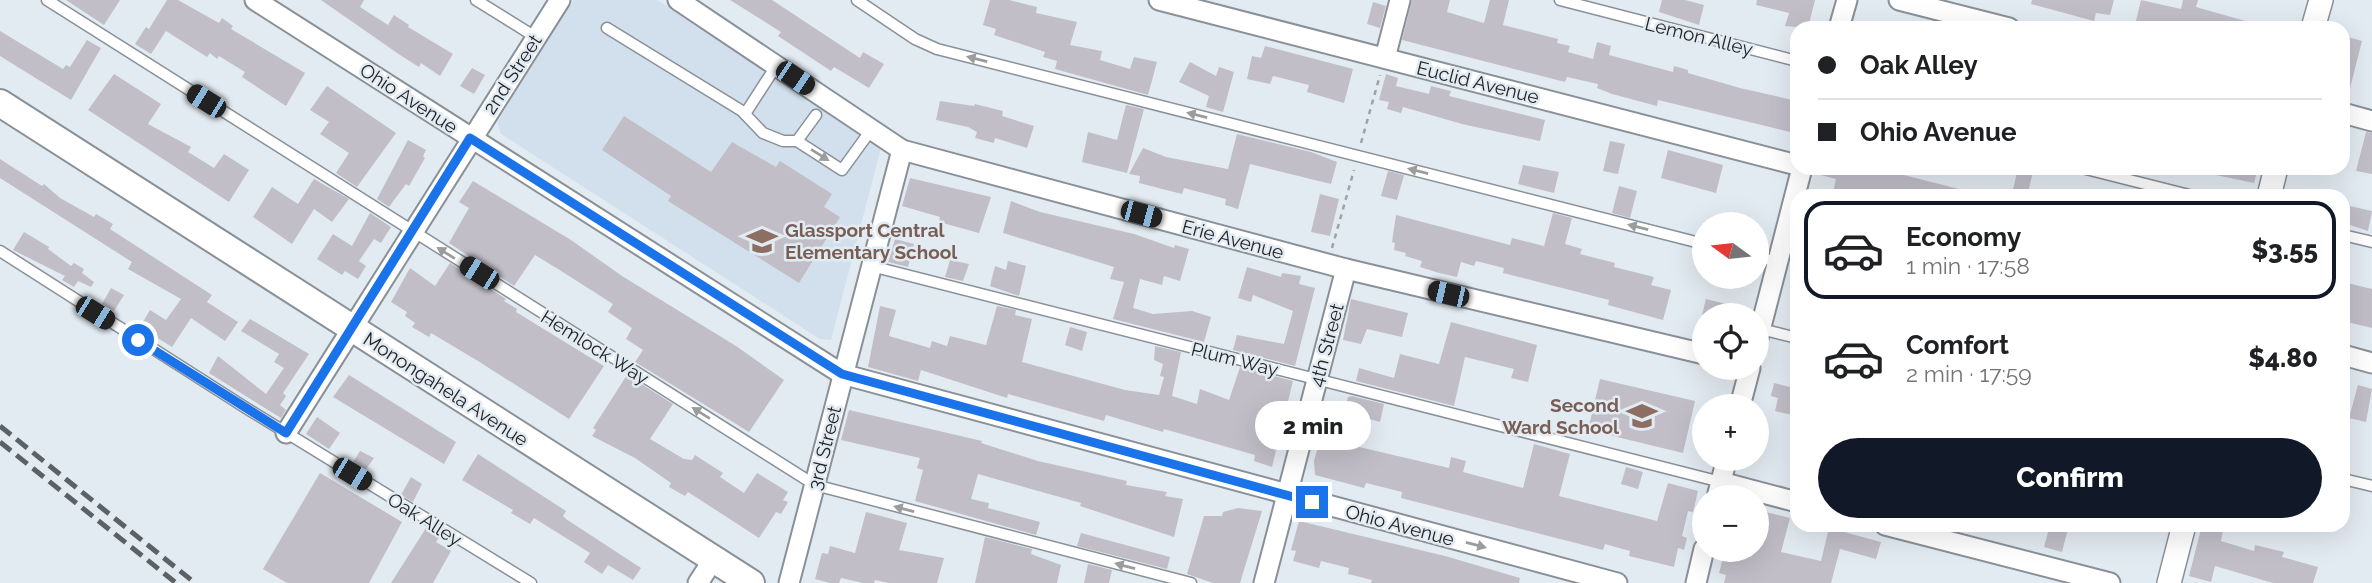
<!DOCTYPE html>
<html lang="en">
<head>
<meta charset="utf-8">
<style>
	body { margin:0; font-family:Raleway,sans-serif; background:#f2f2f2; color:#202124; height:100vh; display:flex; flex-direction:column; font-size:26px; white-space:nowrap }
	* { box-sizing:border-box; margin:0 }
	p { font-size:23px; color:#757577 }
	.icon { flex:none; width:38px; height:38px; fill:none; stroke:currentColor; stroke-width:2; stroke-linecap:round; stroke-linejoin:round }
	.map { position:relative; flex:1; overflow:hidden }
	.sheet { position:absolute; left:1790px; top:189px; width:560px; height:343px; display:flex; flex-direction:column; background:#fff; border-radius:21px; box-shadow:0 7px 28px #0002 }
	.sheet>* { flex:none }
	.top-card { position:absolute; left:1790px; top:21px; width:560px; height:154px; border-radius:21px; box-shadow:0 7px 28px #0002; display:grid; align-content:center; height:154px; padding:0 28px; background:#fff }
	.needle { width:46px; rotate:285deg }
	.fabs { position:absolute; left:1692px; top:212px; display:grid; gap:14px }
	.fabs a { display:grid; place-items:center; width:77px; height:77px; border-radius:50%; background:#fff; box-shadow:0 7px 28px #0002; font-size:35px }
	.end { position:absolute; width:32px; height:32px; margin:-16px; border:9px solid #1a73e8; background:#fff; box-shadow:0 0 0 4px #fff }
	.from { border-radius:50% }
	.bubble { position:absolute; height:49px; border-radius:24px; background:#fff; box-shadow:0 7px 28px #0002; font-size:23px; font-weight:800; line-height:49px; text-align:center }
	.car { position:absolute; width:21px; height:42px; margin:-21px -10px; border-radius:9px; box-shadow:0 0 5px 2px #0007; background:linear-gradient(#222 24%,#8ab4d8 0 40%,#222 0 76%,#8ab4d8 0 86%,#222 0) }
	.top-card b { display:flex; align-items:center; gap:24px; height:66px; font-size:26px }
	.top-card b+b { border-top:2px solid #e0e0e0 }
	.top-card i { width:18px; height:18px; background:#202124 }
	ul { padding:12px 0 0; list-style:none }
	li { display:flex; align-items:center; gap:21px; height:98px; margin:0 14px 10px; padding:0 14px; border:4px solid transparent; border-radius:21px }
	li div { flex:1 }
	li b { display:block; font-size:26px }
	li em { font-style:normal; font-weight:800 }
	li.on { border-color:#111827 }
	li>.icon { width:63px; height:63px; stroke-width:1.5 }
	.cta { display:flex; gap:14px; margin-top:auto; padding:14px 28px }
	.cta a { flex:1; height:80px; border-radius:42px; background:#111827; color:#fff; font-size:28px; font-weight:800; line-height:80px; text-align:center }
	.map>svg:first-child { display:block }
	.built { fill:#d2dfec }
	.building { fill:#c1bec7 }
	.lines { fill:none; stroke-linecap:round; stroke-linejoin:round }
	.service-casing { stroke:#899097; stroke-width:13 }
	.minor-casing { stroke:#899097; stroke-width:23 }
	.tertiary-casing { stroke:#899097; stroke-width:26 }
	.secondary-casing { stroke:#899097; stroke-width:30 }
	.path { stroke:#9da3a9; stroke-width:2.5; stroke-dasharray:5 5; stroke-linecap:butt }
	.service { stroke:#fff; stroke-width:10 }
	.minor { stroke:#fff; stroke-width:19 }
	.tertiary { stroke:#fff; stroke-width:23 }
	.secondary { stroke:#fff; stroke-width:26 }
	.rail { stroke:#5c6165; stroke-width:5; stroke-dasharray:14 7; stroke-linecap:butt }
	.oneway { fill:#9a9c9d }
	.route { stroke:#1a73e8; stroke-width:9 }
	.labels { text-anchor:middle; stroke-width:5; stroke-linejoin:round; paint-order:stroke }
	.street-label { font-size:19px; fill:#1f2225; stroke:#e3ebf2 }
	.education-label { font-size:19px; font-weight:bold; fill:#785e54; stroke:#e3ebf2; text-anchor:start }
</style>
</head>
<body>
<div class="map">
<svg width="2372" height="583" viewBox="0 0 2372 583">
	<rect width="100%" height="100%" fill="#e3ebf2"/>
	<path class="built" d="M574 0H657L882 144 831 340 820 339 501 134 497 122Z"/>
	<g class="building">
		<path d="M66 0H120L104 25Z"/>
		<path d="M167 0H178L219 23 222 18 233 26 231 29 305 73 286 106 242 77 245 72 219 56 217 59 210 53 207 57 166 31 151 54 135 44 146 27 149 29Z"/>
		<path d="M321 0H364L360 7 388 25 394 15 409 25 408 27 453 54 440 76 421 63 419 67 400 55Z"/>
		<path d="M730 0H772L860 58 863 52 884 64 869 88 834 67 831 71 778 36 781 32Z"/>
		<path d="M990 0H1009L1037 7 1036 13 1077 22 1070 45 1102 51 1100 60 1130 69 1134 57 1157 62 1148 95 1055 69 1057 61 1043 57 1045 52 994 35 996 29 983 25Z"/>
		<path d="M1412 0H1450L1447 12 1484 23 1490 0H1509L1503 25 1558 39 1557 43 1570 46 1568 52 1593 59 1597 42 1611 46 1609 55 1673 72 1674 66 1688 70V73L1740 88 1797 101 1790 132 1658 100 1657 106 1612 94 1597 88 1598 84 1567 77 1565 82 1402 40Z"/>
		<path d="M1662 0H1685L1704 5 1699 25 1659 12Z"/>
		<path d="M1757 0H1815L1808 28 1785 26 1789 13 1756 5Z"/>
		<path d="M2032 0H2114L2110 15 2096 13 2094 21 2031 4Z"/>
		<path d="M2141 0 2181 9 2183 0H2198L2196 7 2256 24V28H2148L2135 25Z"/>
		<path d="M1373 2 1386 6 1380 28 1367 24Z"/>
		<path d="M0 31 63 69 66 65 70 67 87 40 101 48 71 100 0 56Z"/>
		<path d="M2348 37 2362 41 2348 96 2343 95V56Z"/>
		<path d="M1265 46 1353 69 1344 103 1307 92 1309 85 1273 76 1270 84 1247 79 1252 56 1261 58Z"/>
		<path d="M1190 62 1216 76 1219 67 1234 72 1223 112 1206 107 1209 96 1179 82Z"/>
		<path d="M472 68 485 75 474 94 460 86Z"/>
		<path d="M114 74 161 104 148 124 191 147 188 152 214 168 224 154 249 170 229 202 88 110Z"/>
		<path d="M1386 74 1398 78 1396 86 1429 94 1431 86 1451 91 1449 96 1545 120 1540 141 1462 124 1403 107 1401 113 1387 109 1389 102 1379 100Z"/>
		<path d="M327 86 396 133 357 187 336 173 349 153 320 134 329 122 310 110Z"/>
		<path d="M940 101 974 106 975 104 1003 111 1002 116 1034 126 1027 148 995 138 994 143 975 138 977 132 968 127 936 120Z"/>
		<path d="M1126 105 1144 109 1127 173 1082 162 1088 132 1117 140Z"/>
		<path d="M624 116 711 172 732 142 776 167 780 161 832 194 824 207 840 217 799 283 668 201 671 196 602 150Z"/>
		<path d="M2366 132 2372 133V174L2356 171Z"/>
		<path d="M1237 134 1311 152 1337 162 1331 184 1250 164 1238 209 1225 205 1226 199 1184 188 1182 194 1139 183 1140 176 1129 174 1143 148 1166 157 1228 169Z"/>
		<path d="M408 140 426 150 423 156 425 158 409 186 406 184 389 207 377 199Z"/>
		<path d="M1610 141 1625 144 1618 174 1603 171Z"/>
		<path d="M1668 150 1723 165 1716 193 1661 178Z"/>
		<path d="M0 159 42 186 44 184 60 198 94 217 96 214 113 224 110 229 212 295 207 302 238 322 225 341 191 318 172 347 140 327 150 310 166 320 181 299 128 269 132 262 0 178Z"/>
		<path d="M1523 165 1559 172 1554 193 1518 184Z"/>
		<path d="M1814 168H1876L1967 191 1966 196H1832L1836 179 1813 173Z"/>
		<path d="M2018 168H2034L2027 196 2012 194Z"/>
		<path d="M2212 168H2258L2254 183 2211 174Z"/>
		<path d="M1388 171 1404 175 1397 200 1381 196Z"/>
		<path d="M910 178 991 197 979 233 939 222 940 217 902 206Z"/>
		<path d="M314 179 349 199 332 222 314 209 292 244 253 217 272 187 298 204Z"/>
		<path d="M473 181 571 240 622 276 736 346 784 380 749 432 635 362 643 350 626 339 632 328 608 312 613 304 558 269 535 255 514 286 449 243 469 208 459 202Z"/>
		<path d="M1619 186 1637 191 1630 218 1612 213Z"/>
		<path d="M1320 194 1339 199 1330 236 1311 232Z"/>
		<path d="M1011 201 1040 212 1134 234 1174 248 1175 245 1189 249 1180 281 1164 276 1162 285 1140 279 1133 308 1153 314 1192 311 1211 317 1204 342 1113 319 1124 282 1110 279 1114 267 1003 233Z"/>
		<path d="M2350 206 2372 211 2368 231 2344 223Z"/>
		<path d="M370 213 391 227 381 243 374 239 359 261 366 266 358 279 345 271 342 275 317 259 333 234 352 246Z"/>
		<path d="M1553 213 1572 218 1565 244 1582 249 1580 254 1615 263 1614 267 1654 277 1651 285 1671 290 1663 320 1608 305 1609 300 1503 273 1504 268 1476 261 1474 266 1461 262 1457 277 1439 273 1420 267 1422 261 1405 256 1406 253 1394 250 1395 243 1392 242 1396 215 1510 245 1512 238 1544 246Z"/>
		<path d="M24 232 49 247 48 249 71 266 74 263 84 269 82 273 94 282 91 287 78 281 74 287 62 280 65 276 13 250Z"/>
		<path d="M895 239 914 244 908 267 888 262Z"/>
		<path d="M950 260 969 264 963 281 945 277Z"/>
		<path d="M1008 261 1026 266 1019 296 990 286 995 266 1006 270Z"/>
		<path d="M450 263 506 299 504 301 517 309 516 312 604 366 569 419 478 361 431 333 429 337 412 327 415 323 405 316 407 312 391 302 410 268 435 286Z"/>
		<path d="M1247 267 1281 277 1282 273 1301 276 1299 284 1315 288 1295 366 1233 350 1237 335 1284 344 1293 311 1253 295 1251 302 1238 298Z"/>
		<path d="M2343 282 2372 289V328L2343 321Z"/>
		<path d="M111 288 124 295 114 311 102 304Z"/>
		<path d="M1351 299 1408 313 1402 337 1367 329 1361 344 1343 340Z"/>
		<path d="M1706 299 1750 310V315H1702Z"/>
		<path d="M880 306 896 310 889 336 930 348 932 341 947 346 950 336 986 345 997 306 1016 310 1015 315 1032 319 1022 362 1125 390 1159 395 1164 377 1160 376 1163 364 1154 360 1155 346 1181 352 1172 396 1197 404 1200 389 1229 400 1240 367 1293 381 1272 467 1254 461 1255 455 1164 429 1163 432 1106 415 1104 421 1008 394 1007 398 921 370 918 381 868 367Z"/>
		<path d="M250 319 309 354 283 393 286 396 280 405 286 410 281 418 209 373 218 356 266 394 284 368 274 362 279 354 241 331Z"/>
		<path d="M1451 322 1537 345 1528 382 1511 378 1514 369 1465 357 1454 406 1356 381 1359 368 1394 378 1400 354 1439 364Z"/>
		<path d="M1070 327 1087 332 1082 351 1065 345Z"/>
		<path d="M349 375 456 442 444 464 333 397Z"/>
		<path d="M627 375 673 404 650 439 684 459 692 460 695 455 723 473 720 477 744 493 757 473 788 492 783 500 788 502 781 514 776 512 759 538 688 492 685 496 669 487 671 483 635 458 592 436 596 430 593 428Z"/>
		<path d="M1600 379 1695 401 1683 453 1588 430Z"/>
		<path d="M1774 383 1797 389V416L1775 411 1778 398 1771 396Z"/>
		<path d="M2358 385 2372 389 2366 422 2349 418Z"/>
		<path d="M1352 396 1384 404 1380 422 1362 417 1355 446 1449 468 1451 457 1466 461 1463 472 1523 488 1534 444 1570 454 1559 496 1657 521 1668 483 1698 491 1693 512 1688 511 1682 536 1687 538 1684 550 1678 548 1674 567 1629 556 1630 551 1605 544 1603 550 1401 498 1402 492 1366 483 1364 488 1315 475 1314 461 1319 443 1322 444 1327 425 1340 429 1348 397Z"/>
		<path d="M849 410 982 441 981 443 1038 461 1127 481 1126 485 1167 492 1165 496 1183 499 1174 537 1080 506 1081 503 978 474 971 499 989 503 988 508 1040 522 1036 535 915 501 923 470 917 468 920 458 841 440Z"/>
		<path d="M317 417 340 433 329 449 306 434Z"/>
		<path d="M360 451 374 458 364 472 352 464Z"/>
		<path d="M478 454 566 511 563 516 566 519 641 568 633 580 608 565 602 574 584 562 590 553 534 518 530 524 511 513 513 510 462 480Z"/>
		<path d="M1626 467 1643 472 1638 489 1621 484Z"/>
		<path d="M320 473 402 522 369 583H287L263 569Z"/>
		<path d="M411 477 422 484 413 502 401 495Z"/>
		<path d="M1238 508 1262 511 1240 583H1213L1187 574 1204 516H1222L1223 512Z"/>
		<path d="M1757 510 1790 518 1781 552 1821 561 1829 528 1881 542 1876 559 1840 549 1831 583H1724L1726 575 1719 573 1725 550H1757Z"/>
		<path d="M866 512 907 523 899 550 944 558 937 583H889L875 580 874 583H863L841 578 839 583H830L815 579 822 553 828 554 830 546 855 553Z"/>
		<path d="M1299 521 1445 556 1520 578 1519 583H1371L1372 580 1348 574 1349 568 1321 561 1319 568 1293 561 1296 551 1291 550Z"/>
		<path d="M2050 525H2069L2062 552 2044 547Z"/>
		<path d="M2202 525H2224L2221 541 2254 551 2255 545 2284 552 2282 557 2318 567 2313 583H2273L2215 566 2211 582 2189 576Z"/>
		<path d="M426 528 440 536 436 542 451 551 433 583H391Z"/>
		<path d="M1081 533 1170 557 1167 569 1077 546Z"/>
		<path d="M985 537 1032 549 1031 554 1061 565 1057 583H975Z"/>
		<path d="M1088 564 1112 570 1109 583H1084Z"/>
	</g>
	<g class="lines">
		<g class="service-casing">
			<g id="service">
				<path d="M47 0 815 485 1191 583"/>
				<path d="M476 0 537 38"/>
				<path d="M857 0 915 39 937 49 1704 244"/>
				<path d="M1560 0 1797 61"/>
				<path d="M607 28 742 111 763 133 783 141H797L816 115"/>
				<path d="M745 114 776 66"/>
				<path d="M797 141 842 170 871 130"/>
				<path d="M2082 168 2193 196"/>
				<path d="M2343 235 2372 242"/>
				<path d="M0 251 246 408 531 583"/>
				<path d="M1757 257 1778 262"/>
				<path d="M871 266 1721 482"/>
				<path d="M1761 329 1797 338"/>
				<path d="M2343 479 2372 486"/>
			</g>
		</g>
		<g class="minor-casing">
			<g id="minor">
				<path d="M255 0 842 374 1617 583"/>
				<path d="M678 0 902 150 1346 269 1704 354"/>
				<path d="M1159 0 1797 165"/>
				<path d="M1899 0 2009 28"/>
				<path d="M1839 28 1847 0"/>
				<path d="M1385 58 1400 0"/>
				<path d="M2343 113 2372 121"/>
				<path d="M1757 342 1802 168"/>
				<path d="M2343 355 2372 363"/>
				<path d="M1740 406 1750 368"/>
				<path d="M286 433 560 0"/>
				<path d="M1721 482 1797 502"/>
				<path d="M1717 497 1727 458"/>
				<path d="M1885 525 2110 583"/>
				<path d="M698 583 713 560"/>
				<path d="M789 583 902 150"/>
				<path d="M1264 583 1346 269"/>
				<path d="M1696 583 1704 549"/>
			</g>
		</g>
		<g class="tertiary-casing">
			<g id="tertiary">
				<path d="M2313 28 2321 0"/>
				<path d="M2269 196 2276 168"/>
				<path d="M2169 583 2184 525"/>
			</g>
		</g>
		<g class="secondary-casing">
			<path id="secondary" d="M0 103 751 583"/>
		</g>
		<g class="path">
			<path d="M1361 143 1380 75"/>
			<path d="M1332 248 1354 170"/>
		</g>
		<use href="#service" class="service"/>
		<use href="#minor" class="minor"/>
		<use href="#tertiary" class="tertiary"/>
		<use href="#secondary" class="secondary"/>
		<g class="rail">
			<path d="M0 426 195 583"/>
			<path d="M0 442 176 583"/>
		</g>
	</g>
	<defs><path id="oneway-solid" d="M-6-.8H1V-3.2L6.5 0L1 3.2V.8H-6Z" transform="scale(1.75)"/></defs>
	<g class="oneway">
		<use href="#oneway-solid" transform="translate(977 59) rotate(-166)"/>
		<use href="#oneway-solid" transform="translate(1197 115) rotate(-166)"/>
		<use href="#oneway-solid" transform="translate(820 155) rotate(32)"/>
		<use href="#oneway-solid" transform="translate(1418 171) rotate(-166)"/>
		<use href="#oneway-solid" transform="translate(1638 227) rotate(-166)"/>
		<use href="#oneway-solid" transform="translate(446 253) rotate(-148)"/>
		<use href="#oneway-solid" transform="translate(701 413) rotate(-148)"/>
		<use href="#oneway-solid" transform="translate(904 509) rotate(-165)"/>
		<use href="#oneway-solid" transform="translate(1476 545) rotate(15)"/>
		<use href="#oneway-solid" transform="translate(1125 566) rotate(-165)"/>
	</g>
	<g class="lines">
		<path class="route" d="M138 340 286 433 470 138 842 374 1312 502"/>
	</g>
	<defs>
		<g id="school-bare" transform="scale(2.415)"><path d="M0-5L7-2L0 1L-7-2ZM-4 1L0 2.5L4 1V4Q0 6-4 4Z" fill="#8d6e63" stroke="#e3ebf2" stroke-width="2.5" paint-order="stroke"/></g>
	</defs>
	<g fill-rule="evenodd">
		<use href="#school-bare" x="762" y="241"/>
		<use href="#school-bare" x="1642" y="416"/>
	</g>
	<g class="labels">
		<g class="street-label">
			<text transform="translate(1699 36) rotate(14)" y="7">Lemon Alley</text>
			<text transform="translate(512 74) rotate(-57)" y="7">2nd Street</text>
			<text transform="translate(1478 82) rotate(14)" y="7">Euclid Avenue</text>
			<text transform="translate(409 98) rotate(33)" y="7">Ohio Avenue</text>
			<text transform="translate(1233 239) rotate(15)" y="7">Erie Avenue</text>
			<text transform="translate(1326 345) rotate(-75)" y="7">4th Street</text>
			<text transform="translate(595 347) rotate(32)" y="7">Hemlock Way</text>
			<text transform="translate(1235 359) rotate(14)" y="7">Plum Way</text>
			<text transform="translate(446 389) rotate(33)" y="7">Monongahela Avenue</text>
			<text transform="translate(824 448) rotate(-76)" y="7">3rd Street</text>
			<text transform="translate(425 519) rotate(32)" y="7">Oak Alley</text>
			<text transform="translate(1400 525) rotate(15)" y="7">Ohio Avenue</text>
		</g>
		<g class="education-label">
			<text x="785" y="237">Glassport Central<tspan x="785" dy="22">Elementary School</tspan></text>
			<text x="1619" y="412" text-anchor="end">Second<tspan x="1619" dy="22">Ward School</tspan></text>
		</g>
	</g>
</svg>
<div class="fabs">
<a><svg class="needle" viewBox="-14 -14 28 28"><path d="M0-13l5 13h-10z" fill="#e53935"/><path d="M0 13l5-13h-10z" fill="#757577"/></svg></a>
<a><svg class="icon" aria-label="locate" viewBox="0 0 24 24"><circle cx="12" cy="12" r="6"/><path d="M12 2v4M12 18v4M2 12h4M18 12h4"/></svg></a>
<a>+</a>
<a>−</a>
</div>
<i class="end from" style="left:138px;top:340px"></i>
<i class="end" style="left:1312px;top:502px"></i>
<div class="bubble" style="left:1255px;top:401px;width:116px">2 min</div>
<i class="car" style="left:795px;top:78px;rotate:124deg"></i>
<i class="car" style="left:206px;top:101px;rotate:302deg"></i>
<i class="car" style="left:1141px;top:214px;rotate:105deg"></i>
<i class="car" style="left:479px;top:273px;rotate:302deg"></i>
<i class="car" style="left:1448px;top:294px;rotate:283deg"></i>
<i class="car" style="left:95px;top:313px;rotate:122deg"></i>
<i class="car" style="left:352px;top:474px;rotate:121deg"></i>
<div class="top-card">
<b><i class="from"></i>Oak Alley</b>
<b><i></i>Ohio Avenue</b>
</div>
<section class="sheet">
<ul>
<li class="on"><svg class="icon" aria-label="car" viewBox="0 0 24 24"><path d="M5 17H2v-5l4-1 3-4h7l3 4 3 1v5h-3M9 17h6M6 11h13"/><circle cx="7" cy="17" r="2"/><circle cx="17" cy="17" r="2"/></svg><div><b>Economy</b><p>1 min · 17:58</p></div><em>$3.55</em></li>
<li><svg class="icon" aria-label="car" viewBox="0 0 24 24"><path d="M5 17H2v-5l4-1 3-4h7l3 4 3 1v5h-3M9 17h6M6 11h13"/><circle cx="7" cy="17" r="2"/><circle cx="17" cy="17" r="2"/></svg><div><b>Comfort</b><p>2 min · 17:59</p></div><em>$4.80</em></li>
</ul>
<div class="cta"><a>Confirm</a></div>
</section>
</div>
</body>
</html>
